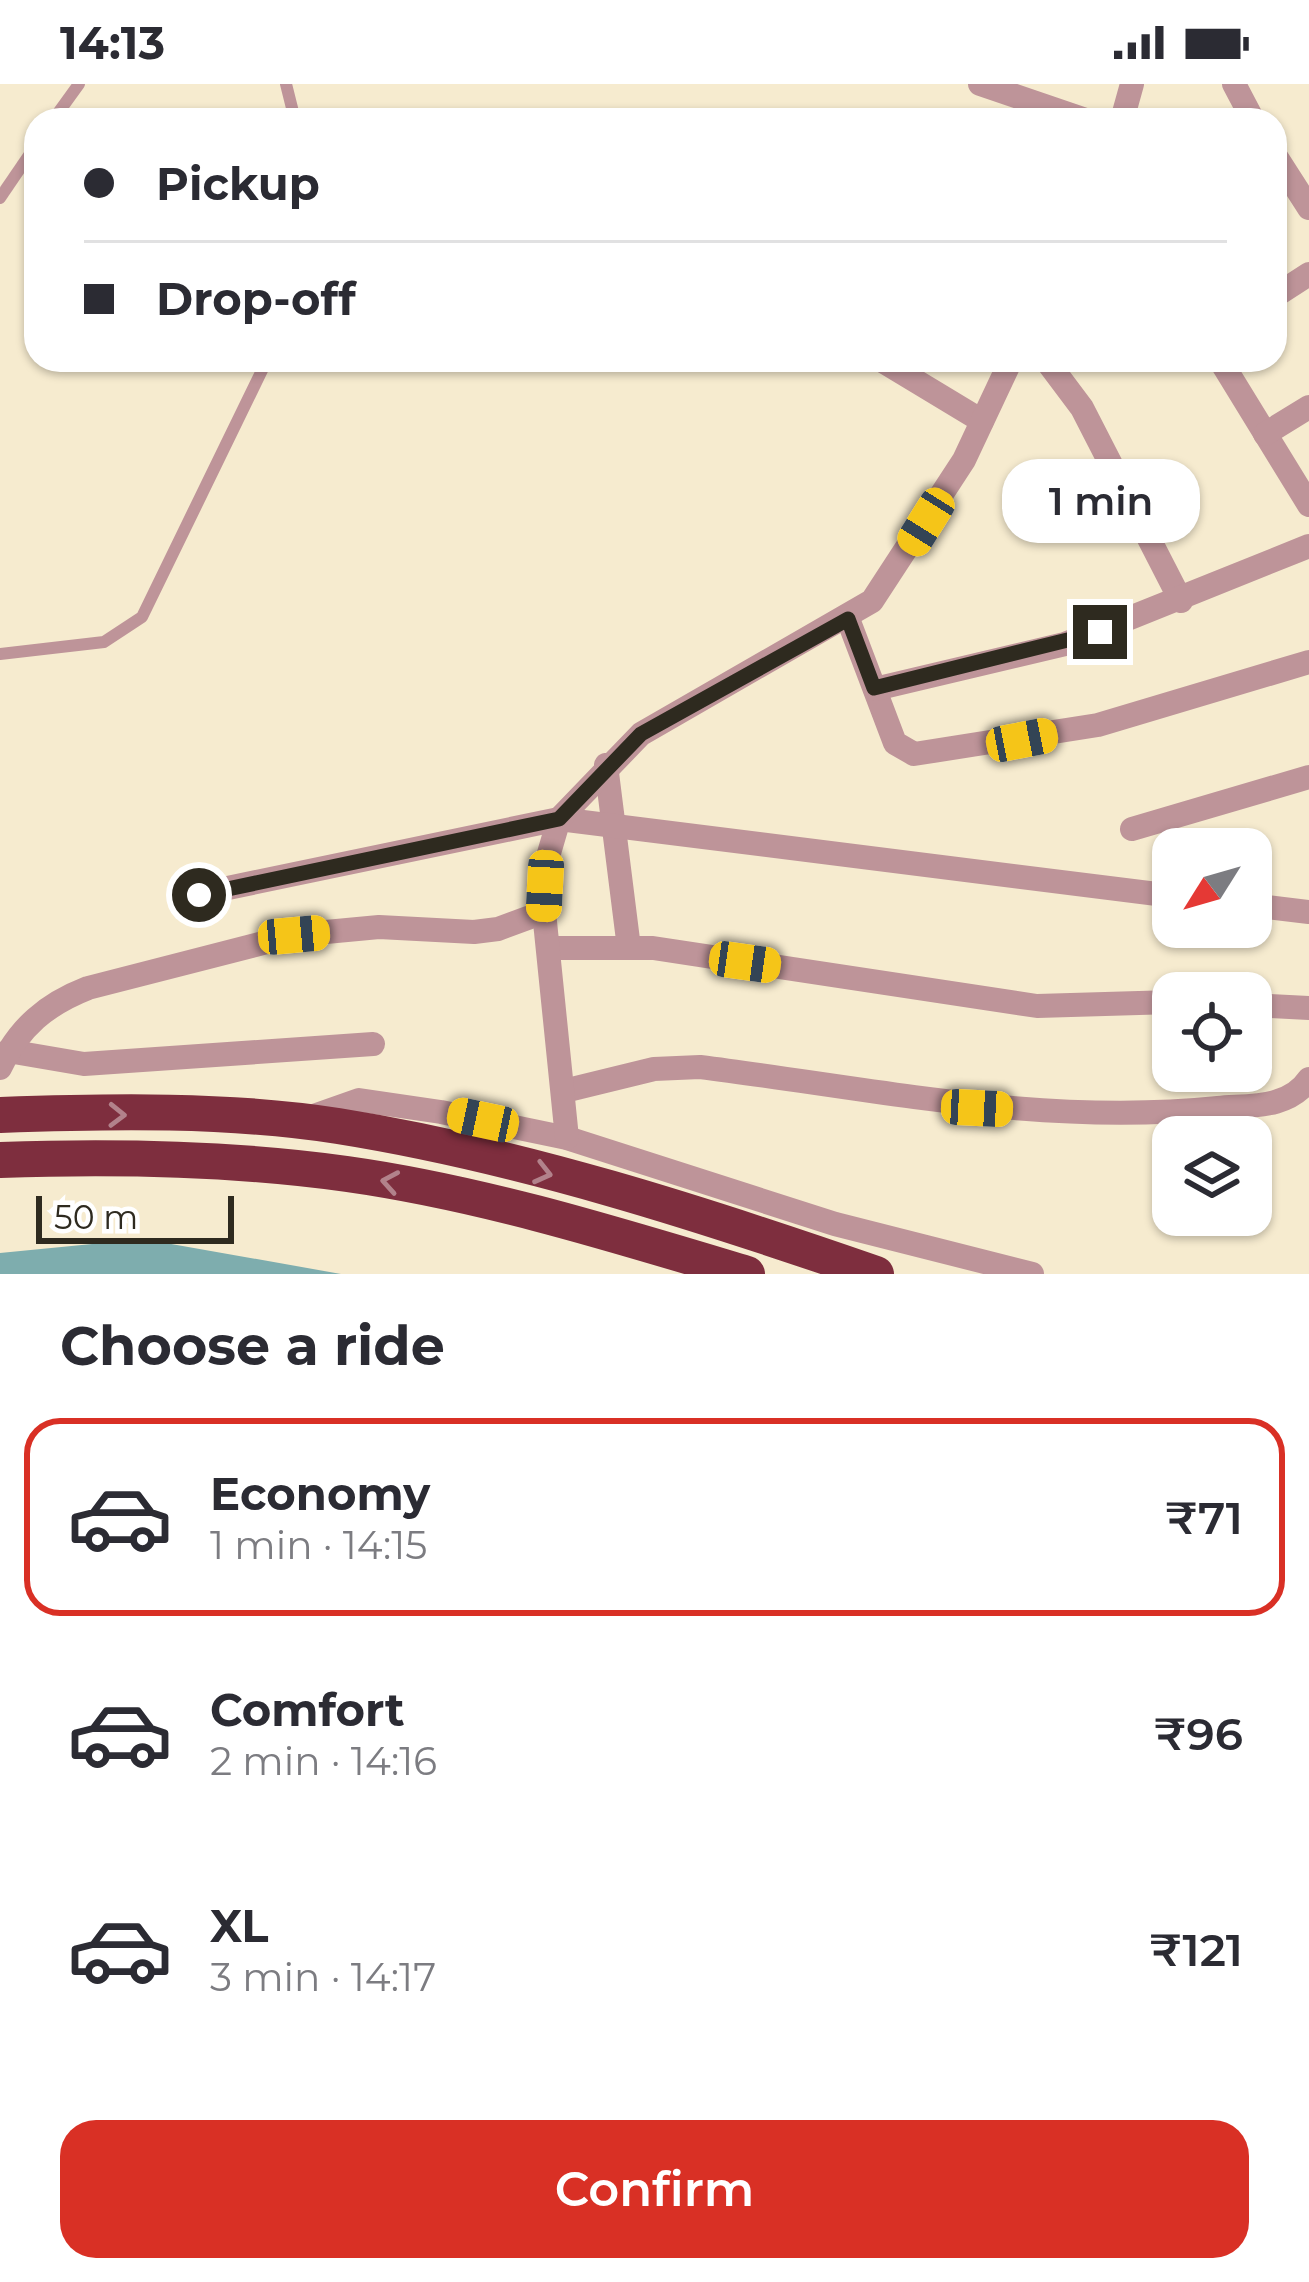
<!DOCTYPE html>
<html lang="en">
<head>
<meta charset="utf-8">
<style>
	body { margin:0; font-family:Montserrat,sans-serif; background:#f2f2f3; color:#2b2b33; height:100vh; display:flex; flex-direction:column; font-size:45px; white-space:nowrap }
	* { box-sizing:border-box; margin:0 }
	p { font-size:39px; color:#7c7c81 }
	.icon { flex:none; width:66px; height:66px; fill:none; stroke:currentColor; stroke-width:2; stroke-linecap:round; stroke-linejoin:round }
	.map { position:relative; height:1190px; overflow:hidden }
	.side { display:flex; flex-direction:column; background:#fff; flex:1 }
	.side>* { flex:none }
	.top-card { position:absolute; left:24px; top:24px; width:1263px; height:264px; border-radius:36px; box-shadow:0 3px 9px #0004; display:grid; align-content:center; height:264px; padding:0 60px; background:#fff }
	.needle { width:78px; rotate:233deg }
	.fabs { position:absolute; left:1152px; top:744px; display:grid; gap:24px }
	.fabs a { display:grid; place-items:center; width:120px; height:120px; border-radius:24px; background:#fff; box-shadow:0 3px 9px #0004; font-size:60px }
	.scale { position:absolute; left:36px; bottom:30px; width:198px; box-sizing:border-box; padding-left:12px; border:6px solid #2e2a1f; border-top:0; font-size:33px; line-height:42px; white-space:nowrap; color:#2e2a1f; -webkit-text-stroke:9px #fff; paint-order:stroke }
	.end { position:absolute; width:54px; height:54px; margin:-27px; border:15px solid #2e2a1f; background:#fff; box-shadow:0 0 0 6px #fff }
	.from { border-radius:50% }
	.bubble { position:absolute; height:84px; border-radius:36px; background:#fff; box-shadow:0 3px 9px #0004; font-size:39px; font-weight:600; line-height:84px; text-align:center }
	.car { position:absolute; width:36px; height:72px; margin:-36px -18px; border-radius:15px; box-shadow:0 0 9px 3px #0007; background:linear-gradient(#f5c518 24%,#345 0 40%,#f5c518 0 76%,#345 0 86%,#f5c518 0) }
	.top-card b { display:flex; align-items:center; gap:42px; height:114px; font-size:45px }
	.top-card b+b { border-top:3px solid #e1e1e2 }
	.top-card i { width:30px; height:30px; background:#2b2b33 }
	ul { padding:0; list-style:none }
	li { display:flex; align-items:center; gap:36px; height:198px; margin:0 24px 18px; padding:0 36px; border:6px solid transparent; border-radius:36px }
	li div { flex:1 }
	li b { display:block; font-size:45px }
	li em { font-style:normal; font-weight:600 }
	li.selected { border-color:#d93025 }
	li>.icon { width:108px; height:108px; stroke-width:1.5 }
	h2 { padding:0 60px; font-size:54px; line-height:144px }
	.cta { display:flex; gap:24px; margin-top:auto; padding:24px 60px }
	.cta a { flex:1; height:138px; border-radius:36px; background:#d93025; color:#fff; font-size:48px; font-weight:600; line-height:138px; text-align:center }
	.status { display:flex; justify-content:space-between; align-items:center; height:84px; padding:0 60px; background:#fff; direction:ltr }
	.status svg { height:33px; fill:currentColor }
	.map>svg:first-child { display:block }
	.water { fill:#7eadae }
	.lines { fill:none; stroke-linecap:round; stroke-linejoin:round }
	.lane { stroke:#be9499; stroke-width:12 }
	.street { stroke:#be9499; stroke-width:24 }
	.highway { stroke:#7e2e3e; stroke-width:36 }
	.oneway { stroke:#b2828b }
	.route { stroke:#2e2a1f; stroke-width:15 }
</style>
</head>
<body>
<div class="status"><b>14:13</b><svg viewBox="0 0 49 12"><path d="M0 12V9h3v3zM5 12V6h3v6zM10 12V3h3v9zM15 12V0h3v12zM26 1h20v11H26zM47 4h2v5h-2z"/></svg></div>
<div class="map">
<svg width="1309" height="1190" viewBox="0 0 1309 1190">
	<rect width="100%" height="100%" fill="#f6ebcf"/>
	<path class="water" d="M143 1155 341 1190H0V1169Z"/>
	<g class="lines">
		<g class="lane">
			<path d="M286 0 295 36"/>
			<path d="M53 36 79 0"/>
			<path d="M0 114 36 61"/>
			<path d="M0 570 104 558 142 533 267 276"/>
		</g>
		<g class="street">
			<path d="M980 0 1086 36"/>
			<path d="M1234 0 1253 36"/>
			<path d="M1122 36 1132 0"/>
			<path d="M1275 71 1309 124"/>
			<path d="M1275 212 1309 190"/>
			<path d="M881 276 982 337"/>
			<path d="M1046 276 1082 324 1181 517"/>
			<path d="M1220 276 1309 421"/>
			<path d="M1265 350 1309 323"/>
			<path d="M848 535 895 659 914 670 1098 641 1309 578"/>
			<path d="M875 605 1065 560 1309 462"/>
			<path d="M606 681 629 864"/>
			<path d="M1132 745 1309 693"/>
			<path d="M199 810 559 735 1173 812"/>
			<path d="M1251 821 1309 828"/>
			<path d="M548 864H653L1037 922 1173 918"/>
			<path d="M1251 921 1309 924"/>
			<path d="M8 967 84 980 373 960"/>
			<path d="M0 984C19 943 47 920 88 904L294 851 379 843 474 848 498 845 544 828"/>
			<path d="M564 1007 654 985 700 983C874 1005 1042 1042 1218 1024 1250 1021 1289 1025 1309 995"/>
			<path d="M305 1035 359 1016 441 1028 567 1054 835 1140 1032 1190"/>
			<path d="M567 1054 544 828 547 776 559 735 641 650 872 517 964 376 1011 276"/>
		</g>
		<g class="highway">
			<path d="M0 1031C110 1027 229 1025 338 1042 520 1071 703 1130 876 1190"/>
			<path d="M0 1076C115 1072 233 1074 347 1090 482 1109 617 1151 747 1190"/>
		</g>
	</g>
	<defs><path id="oneway-chevron" d="M-2-3.5L2.5 0L-2 3.5" fill="none" stroke-width="1.6" stroke-linecap="round" stroke-linejoin="round" transform="scale(3)"/></defs>
	<g class="oneway">
		<use href="#oneway-chevron" transform="translate(117 1031) rotate(1)"/>
		<use href="#oneway-chevron" transform="translate(543 1089) rotate(14)"/>
		<use href="#oneway-chevron" transform="translate(390 1098) rotate(-170)"/>
	</g>
	<g class="lines">
		<path class="route" d="M199 811 559 735 641 650 848 535 874 604 1100 548"/>
	</g>
</svg>
<div class="fabs">
<a><svg class="needle" viewBox="-14 -14 28 28"><path d="M0-13l5 13h-10z" fill="#e53935"/><path d="M0 13l5-13h-10z" fill="#7c7c81"/></svg></a>
<a><svg class="icon" aria-label="locate" viewBox="0 0 24 24"><circle cx="12" cy="12" r="6"/><path d="M12 2v4M12 18v4M2 12h4M18 12h4"/></svg></a>
<a><svg class="icon" aria-label="layers" viewBox="0 0 24 24"><path d="M12 4l9 5-9 5-9-5zM3 14l9 5 9-5"/></svg></a>
</div>
<div class="scale">50 m</div>
<i class="end from" style="left:199px;top:811px"></i>
<i class="end" style="left:1100px;top:548px"></i>
<div class="bubble" style="left:1002px;top:375px;width:198px">1 min</div>
<i class="car" style="left:926px;top:438px;rotate:212deg"></i>
<i class="car" style="left:1022px;top:656px;rotate:79deg"></i>
<i class="car" style="left:545px;top:802px;rotate:183deg"></i>
<i class="car" style="left:294px;top:851px;rotate:85deg"></i>
<i class="car" style="left:745px;top:878px;rotate:98deg"></i>
<i class="car" style="left:977px;top:1024px;rotate:93deg"></i>
<i class="car" style="left:483px;top:1036px;rotate:282deg"></i>
<div class="top-card">
<b><i class="from"></i>Pickup</b>
<b><i></i>Drop-off</b>
</div>
</div>
<section class="side">
<h2>Choose a ride</h2>
<ul>
<li class="selected"><svg class="icon" aria-label="car" viewBox="0 0 24 24"><path d="M5 17H2v-5l4-1 3-4h7l3 4 3 1v5h-3M9 17h6M6 11h13"/><circle cx="7" cy="17" r="2"/><circle cx="17" cy="17" r="2"/></svg><div><b>Economy</b><p>1 min · 14:15</p></div><em>₹71</em></li>
<li><svg class="icon" aria-label="car" viewBox="0 0 24 24"><path d="M5 17H2v-5l4-1 3-4h7l3 4 3 1v5h-3M9 17h6M6 11h13"/><circle cx="7" cy="17" r="2"/><circle cx="17" cy="17" r="2"/></svg><div><b>Comfort</b><p>2 min · 14:16</p></div><em>₹96</em></li>
<li><svg class="icon" aria-label="car" viewBox="0 0 24 24"><path d="M5 17H2v-5l4-1 3-4h7l3 4 3 1v5h-3M9 17h6M6 11h13"/><circle cx="7" cy="17" r="2"/><circle cx="17" cy="17" r="2"/></svg><div><b>XL</b><p>3 min · 14:17</p></div><em>₹121</em></li>
</ul>
<div class="cta"><a>Confirm</a></div>
</section>
</body>
</html>
